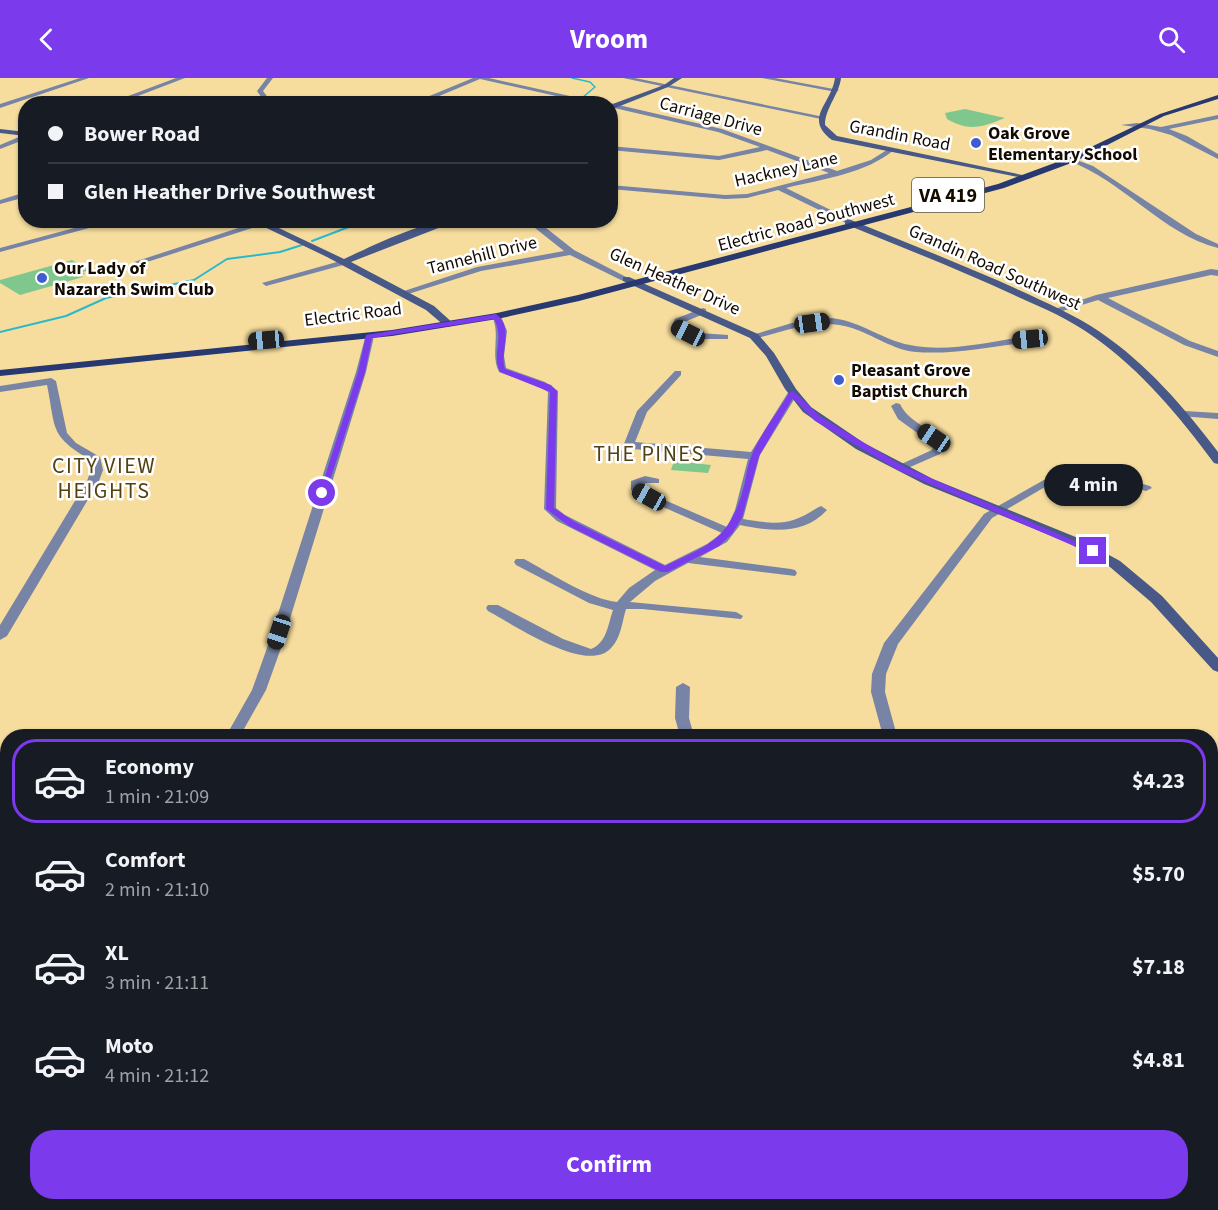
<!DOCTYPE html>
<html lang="en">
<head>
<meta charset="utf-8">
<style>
	body { margin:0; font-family:"Source Sans 3",sans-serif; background:#20242c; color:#f1f3f6; height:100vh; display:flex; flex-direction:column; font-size:22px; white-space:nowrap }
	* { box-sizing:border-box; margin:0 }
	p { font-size:20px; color:#9ea1a6 }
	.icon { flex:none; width:33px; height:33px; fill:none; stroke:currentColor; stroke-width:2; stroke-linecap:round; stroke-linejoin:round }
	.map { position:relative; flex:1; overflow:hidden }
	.drawer { position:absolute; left:0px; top:651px; width:1218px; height:482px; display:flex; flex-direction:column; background:#171b24; border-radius:24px 24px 0 0; box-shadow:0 2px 4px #0004 }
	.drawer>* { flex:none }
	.banner { position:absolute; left:18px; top:18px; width:600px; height:132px; border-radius:24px; box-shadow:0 2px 4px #0004; display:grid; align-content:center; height:132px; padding:0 30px; background:#171b24 }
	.end { position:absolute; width:27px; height:27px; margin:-14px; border:8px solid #7c3aed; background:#fff; box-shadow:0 0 0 3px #fff }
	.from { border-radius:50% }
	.bubble { position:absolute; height:42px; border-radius:21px; background:#171b24; box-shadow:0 2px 4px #0004; font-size:20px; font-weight:700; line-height:42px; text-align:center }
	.car { position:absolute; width:18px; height:36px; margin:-18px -9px; border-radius:8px; box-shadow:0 0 4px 2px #0007; background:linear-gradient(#222 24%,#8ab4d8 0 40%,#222 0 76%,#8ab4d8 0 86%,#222 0) }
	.banner b { display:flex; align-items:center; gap:21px; height:57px; font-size:22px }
	.banner b+b { border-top:2px solid #363941 }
	.banner i { width:15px; height:15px; background:#f1f3f6 }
	ul { padding:10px 0 0; list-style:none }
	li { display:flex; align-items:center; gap:18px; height:84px; margin:0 12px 9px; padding:0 18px; border:3px solid transparent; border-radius:24px }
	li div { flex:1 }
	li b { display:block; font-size:22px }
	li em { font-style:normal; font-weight:700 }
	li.selected { border-color:#7c3aed }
	li>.icon { width:54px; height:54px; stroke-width:1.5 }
	.action { display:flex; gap:12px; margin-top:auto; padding:12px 30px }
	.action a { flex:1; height:69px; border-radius:24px; background:#7c3aed; color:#fff; font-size:24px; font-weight:700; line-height:69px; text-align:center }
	header { display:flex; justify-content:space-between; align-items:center; height:78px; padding:0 30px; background:#7c3aed; color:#fff; font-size:27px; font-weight:700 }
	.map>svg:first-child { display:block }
	.green { fill:#80c78d }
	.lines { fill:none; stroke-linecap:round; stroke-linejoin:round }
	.stream-far1 { stroke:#2ab9cc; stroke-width:1.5 }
	.stream { stroke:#2ab9cc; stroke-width:2 }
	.street { fill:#7884a5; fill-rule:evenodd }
	.secondary { fill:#485887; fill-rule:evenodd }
	.primary { fill:#283870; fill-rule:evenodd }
	.route { fill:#7c3aed }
	.poi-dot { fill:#405ccf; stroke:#fff; stroke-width:2 }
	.labels { text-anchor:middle; stroke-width:5; stroke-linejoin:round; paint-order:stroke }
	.far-street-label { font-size:18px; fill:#140b00; stroke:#fff }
	.far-poi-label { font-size:18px; font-weight:bold; fill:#140b00; stroke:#fff; text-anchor:start }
	.shield { fill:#fff; stroke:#5a544c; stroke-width:1.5 }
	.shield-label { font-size:20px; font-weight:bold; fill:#140b00 }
	.neighbourhood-label { font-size:22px; letter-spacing:1.5px; fill:#524112; stroke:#fff }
</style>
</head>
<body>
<header><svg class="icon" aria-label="back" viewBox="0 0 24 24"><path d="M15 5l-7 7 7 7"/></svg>Vroom<svg class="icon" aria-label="search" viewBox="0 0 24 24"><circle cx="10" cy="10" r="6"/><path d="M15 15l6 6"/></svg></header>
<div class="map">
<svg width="1218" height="1132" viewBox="0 0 1218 1132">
	<rect width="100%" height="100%" fill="#f6dd9e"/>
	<g class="green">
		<path d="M965 31 1005 40C983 49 969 54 947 41L945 35Z"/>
		<path d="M72 182 90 192 83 194 85 196 81 197 83 199 20 217 0 205V202Z"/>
		<path d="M674 383 711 387 708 395 671 392Z"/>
	</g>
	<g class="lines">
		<g class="stream-far1">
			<path d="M572 0 590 4 595 9 582 20"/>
			<path d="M560 26 578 21"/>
		</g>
		<g class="stream">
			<path d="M312 163 367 142"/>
			<path d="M0 254 66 238 106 220 194 202 227 181 280 174 302 167"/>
		</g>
		<g class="street">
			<path d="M80 0H89L0 30V26Z"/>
			<path d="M176 0H185L117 26H107Z"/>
			<path d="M267 0H273L263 13 273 26H266L257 13Z"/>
			<path d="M473 0H489L606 26H592L480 1 420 26H410Z"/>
			<path d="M623 0H635L824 39 821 41Z"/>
			<path d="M762 0H775L839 12 836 14Z"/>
			<path d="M610 25 722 51 837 93 871 82 890 70 895 71C866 96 822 101 786 110L851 142 852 144 848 146 778 112 747 120 725 121 610 111V107L725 117 747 116 829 95 767 72 719 82 610 72V68L719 78 760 69 718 54 610 29Z"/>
			<path d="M1218 37V41L1169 51 1187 58 1218 76V81L1171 57 1150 51 1121 47 1137 45 1161 49Z"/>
			<path d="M26 56V61L0 71V67Z"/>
			<path d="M1071 80 1093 88 1196 156 1218 166V170C1164 157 1122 102 1069 83Z"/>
			<path d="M26 114V119L0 126V122Z"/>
			<path d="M104 142H119L0 174V170Z"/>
			<path d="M263 142H277L141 186 134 184Z"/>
			<path d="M521 142H532L541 146 574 172 630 201 623 203 570 177 481 193 402 218 398 215 477 189 564 173 535 150Z"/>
			<path d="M344 182H347V186L266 208 262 205Z"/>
			<path d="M1211 191 1218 192V198L1211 197 1108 220 1190 263 1218 273V279L1184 267 1098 222 1056 235 1052 232 1096 217Z"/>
			<path d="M703 230 706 231V235L682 245 681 248 700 255 728 257V261H699L671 249 675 241Z"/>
			<path d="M494 236H500L507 253 504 278 506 290 545 304 558 313 556 430 565 437 665 487 707 466 722 455 645 421 631 412V403L645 398 659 401V405H646L641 409 653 417 727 449 735 432 748 381 633 371 627 383H619L618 381 637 333 675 293H681V297L647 334 635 364 751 374 789 313H797L798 315 760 377 743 441C776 446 788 449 817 430L821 428 827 432C803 458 771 453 740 447L727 464 700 479 791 491 795 492 797 495 795 498 688 485 655 503 630 524 736 534 743 538 741 541 642 531H626C622 544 621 560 611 570 587 597 513 546 488 533L486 530 488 527H498L563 561 591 571C607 565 608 546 613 532L589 525 516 487 514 484 516 481H524C548 494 592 522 617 524L629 510 655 492 557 443 544 431 548 314 538 308 499 294C490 276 501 257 492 238Z"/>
			<path d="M832 240C863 244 882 262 910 267 949 275 992 263 1030 258L1035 261 1030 264C993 268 954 277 916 274 893 272 874 257 852 250 820 239 785 253 754 261L749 258 792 245Z"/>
			<path d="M366 256 374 258 366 294 281 570 266 612 240 658H226L252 612 267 570 356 294Z"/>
			<path d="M51 300 56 303 67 355 76 365 100 379 103 392 99 403 7 558 0 562V547L87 403 91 392V382C49 358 56 351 47 307L0 314V308Z"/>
			<path d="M896 325 900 326C909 345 932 350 945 367L940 376 901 393 895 390 897 388 932 372 934 367 898 341 891 328Z"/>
			<path d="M1184 333 1218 335V341L1180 338 1179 336Z"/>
			<path d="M1065 390 1095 392 1150 408 1152 410 1146 413 1094 398 1067 396 992 440 898 566 886 596 885 614 897 658H883L871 614 872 596 884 565 984 436Z"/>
			<path d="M683 605 690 609 689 640 694 658H680L675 640 676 609Z"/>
			<rect x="0" y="676" width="8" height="10"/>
			<rect x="1210" y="824" width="8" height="14"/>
			<path d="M8 1045V1074L0 1077V1049Z"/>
			<path d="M163 1125H185L188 1132H166Z"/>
			<path d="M491 1125H513L512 1132H490Z"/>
			<path d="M906 1125H975L971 1132H904Z"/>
		</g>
		<g class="secondary">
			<path d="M674 0H682L668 9 610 32V27L664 7Z"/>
			<path d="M835 0H841C839 17 825 30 825 47L837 58 1032 99 1028 101 832 62C803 40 831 27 835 0Z"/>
			<path d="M0 51 26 54V58L0 55Z"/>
			<path d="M250 142H262L344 181C377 166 423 142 459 142L351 184 434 228 455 247 446 249 426 232 327 179Z"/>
			<path d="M845 142H851C907 165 964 187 1019 212 1047 225 1075 237 1100 254 1147 286 1184 329 1218 374V386L1214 385C1179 338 1142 293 1094 259 1070 241 1041 229 1014 217 958 191 901 169 845 146Z"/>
			<path d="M623 199H629L758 256 774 275 796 311 811 329 864 365 933 401 1078 460 1120 483 1162 518 1218 580V594L1213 592 1151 524 1110 489 1069 465 924 406 856 371 803 334 785 311 766 278 750 260 623 203Z"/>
		</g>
		<path class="primary" d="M1218 17V21L1164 38 1074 84 1004 110 579 223 497 241 392 258 0 298V292L392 252 497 235 578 217 998 106 1068 80 1160 36Z"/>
	</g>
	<path class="route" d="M496 236C515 250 499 273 505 291L551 307 557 313 554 430 575 444 665 488C706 468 728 463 742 415 746 404 746 391 751 379 758 359 778 334 789 315L793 313 821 339 903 388 1097 473 1090 475 898 392 815 343 793 320 759 378 742 440 732 456 719 468 668 494H661L569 448 546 431 550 314 500 294C491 274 505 263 494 241L372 260 365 294 326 415 319 417 358 294 366 257Z"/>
	<g class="poi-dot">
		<circle cx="976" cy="65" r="6"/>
		<circle cx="42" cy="200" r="6"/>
		<circle cx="839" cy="302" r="6"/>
	</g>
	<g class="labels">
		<g class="far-street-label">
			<text transform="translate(711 38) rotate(15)" y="6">Carriage Drive</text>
			<text transform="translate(900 57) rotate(11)" y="6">Grandin Road</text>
			<text transform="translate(786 91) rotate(-13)" y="6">Hackney Lane</text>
			<text transform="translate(806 144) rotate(-15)" y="6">Electric Road Southwest</text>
			<text transform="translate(482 177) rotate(-14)" y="6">Tannehill Drive</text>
			<text transform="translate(995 189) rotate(24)" y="6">Grandin Road Southwest</text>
			<text transform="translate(675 203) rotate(24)" y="6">Glen Heather Drive</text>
			<text transform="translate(353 236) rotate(-7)" y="6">Electric Road</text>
		</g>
		<g class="far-poi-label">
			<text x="988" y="61">Oak Grove<tspan x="988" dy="21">Elementary School</tspan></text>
			<text x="54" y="196">Our Lady of<tspan x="54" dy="21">Nazareth Swim Club</tspan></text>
			<text x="851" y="298">Pleasant Grove<tspan x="851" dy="21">Baptist Church</tspan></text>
		</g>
		<rect class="shield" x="912" y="100" width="72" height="34" rx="4.5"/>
		<g class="shield-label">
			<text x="948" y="124">VA 419</text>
		</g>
		<g class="neighbourhood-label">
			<text x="649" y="383">THE PINES</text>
			<text x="104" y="395">CITY VIEW<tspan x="104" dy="25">HEIGHTS</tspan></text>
		</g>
	</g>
</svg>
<i class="end from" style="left:322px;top:415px"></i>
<i class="end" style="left:1093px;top:473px"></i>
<div class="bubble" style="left:1044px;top:386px;width:99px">4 min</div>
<i class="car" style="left:812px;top:245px;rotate:82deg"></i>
<i class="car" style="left:688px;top:255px;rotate:297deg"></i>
<i class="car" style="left:1030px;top:261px;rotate:264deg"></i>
<i class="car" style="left:266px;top:262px;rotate:265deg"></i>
<i class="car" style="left:934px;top:360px;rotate:304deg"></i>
<i class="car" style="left:649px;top:419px;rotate:299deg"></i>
<i class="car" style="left:279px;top:554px;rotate:198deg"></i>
<div class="banner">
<b><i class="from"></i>Bower Road</b>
<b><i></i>Glen Heather Drive Southwest</b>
</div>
<section class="drawer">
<ul>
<li class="selected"><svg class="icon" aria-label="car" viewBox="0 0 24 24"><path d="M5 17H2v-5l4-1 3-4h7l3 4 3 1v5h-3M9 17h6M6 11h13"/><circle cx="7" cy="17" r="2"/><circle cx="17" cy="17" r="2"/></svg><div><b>Economy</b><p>1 min · 21:09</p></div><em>$4.23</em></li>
<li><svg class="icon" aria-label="car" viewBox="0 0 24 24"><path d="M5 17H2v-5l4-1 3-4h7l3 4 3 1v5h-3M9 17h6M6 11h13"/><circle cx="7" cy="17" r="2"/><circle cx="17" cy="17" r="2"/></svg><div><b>Comfort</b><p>2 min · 21:10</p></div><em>$5.70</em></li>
<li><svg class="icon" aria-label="car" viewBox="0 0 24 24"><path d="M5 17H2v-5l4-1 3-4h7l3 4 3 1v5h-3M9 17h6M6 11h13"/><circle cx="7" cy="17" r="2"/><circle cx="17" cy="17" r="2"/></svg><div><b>XL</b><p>3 min · 21:11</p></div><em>$7.18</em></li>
<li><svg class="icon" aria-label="car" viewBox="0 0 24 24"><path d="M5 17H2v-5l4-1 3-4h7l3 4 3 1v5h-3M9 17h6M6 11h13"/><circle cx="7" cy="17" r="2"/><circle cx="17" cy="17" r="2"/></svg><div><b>Moto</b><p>4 min · 21:12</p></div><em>$4.81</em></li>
</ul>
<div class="action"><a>Confirm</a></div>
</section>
</div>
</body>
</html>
